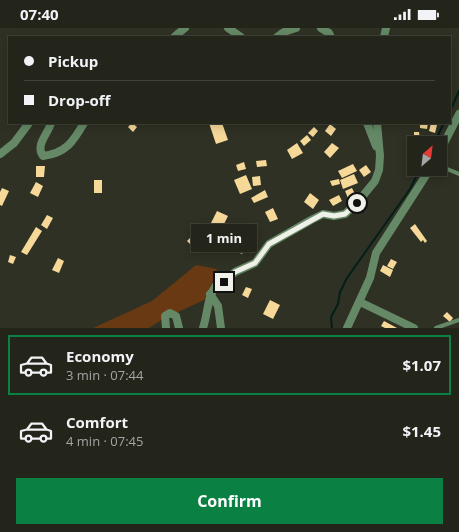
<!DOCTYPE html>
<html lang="en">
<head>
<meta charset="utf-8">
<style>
	body { margin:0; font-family:"Open Sans",sans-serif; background:#2f3128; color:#f1f3f6; height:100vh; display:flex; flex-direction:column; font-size:15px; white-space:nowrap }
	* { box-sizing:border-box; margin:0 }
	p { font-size:13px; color:#a3a5a3 }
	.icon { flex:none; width:22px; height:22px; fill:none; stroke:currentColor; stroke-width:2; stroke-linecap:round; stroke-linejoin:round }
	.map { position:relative; height:300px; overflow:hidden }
	.panel { display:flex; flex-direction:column; background:#23251b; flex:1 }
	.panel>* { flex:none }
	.banner { position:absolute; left:8px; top:8px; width:443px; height:88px; border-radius:0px; box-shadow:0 2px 10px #0003,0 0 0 1px #40423a; display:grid; align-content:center; height:88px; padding:0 16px; background:#23251b }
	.needle { width:26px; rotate:28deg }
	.buttons { position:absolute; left:407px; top:108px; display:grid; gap:8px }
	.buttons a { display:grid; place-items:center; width:40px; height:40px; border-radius:0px; background:#23251b; box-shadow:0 2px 10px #0003,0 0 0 1px #40423a; font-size:20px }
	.end { position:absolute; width:18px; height:18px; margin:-9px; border:5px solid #eff0e8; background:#111; box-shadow:0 0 0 2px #111 }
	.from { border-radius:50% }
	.bubble { position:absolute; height:28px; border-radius:0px; background:#23251b; box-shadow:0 2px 10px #0003,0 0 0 1px #40423a; font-size:13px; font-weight:700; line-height:28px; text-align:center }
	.banner b { display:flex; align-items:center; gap:14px; height:38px; font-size:15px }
	.banner b+b { border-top:1px solid #40423a }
	.banner i { width:10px; height:10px; background:#f1f3f6 }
	ul { padding:7px 0 0; list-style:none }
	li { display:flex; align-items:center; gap:12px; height:60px; margin:0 8px 6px; padding:0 8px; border:2px solid transparent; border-radius:0px }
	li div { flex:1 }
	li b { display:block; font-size:15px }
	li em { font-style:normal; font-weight:700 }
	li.on { border-color:#0b8043 }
	li>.icon { width:36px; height:36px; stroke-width:1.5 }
	.action { display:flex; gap:8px; margin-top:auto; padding:8px 16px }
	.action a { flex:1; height:46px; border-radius:0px; background:#0b8043; color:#fff; font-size:16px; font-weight:700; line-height:46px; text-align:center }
	.status { display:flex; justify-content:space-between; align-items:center; height:28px; padding:0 20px; background:#23251b; direction:ltr }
	.status svg { height:11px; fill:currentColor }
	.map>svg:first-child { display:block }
	.green { fill:#693914 }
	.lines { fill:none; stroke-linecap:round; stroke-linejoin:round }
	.stream { stroke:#041e18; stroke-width:2 }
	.building { fill:#f6d899 }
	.lane { stroke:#658966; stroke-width:4 }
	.street { stroke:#658966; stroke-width:8 }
	.route { stroke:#eff0e8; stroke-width:5 }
</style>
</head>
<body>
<div class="status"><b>07:40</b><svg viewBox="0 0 49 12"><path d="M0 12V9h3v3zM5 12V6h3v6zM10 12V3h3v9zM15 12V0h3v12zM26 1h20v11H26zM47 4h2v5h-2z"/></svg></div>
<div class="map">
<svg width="459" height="300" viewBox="0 0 459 300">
	<rect width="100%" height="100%" fill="#2f3124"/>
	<path class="green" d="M196 237 217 241 206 271 163 291 149 300H93L152 273Z"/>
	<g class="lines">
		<g class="stream">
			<path d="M450 83 459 63"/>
			<path d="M434 115 444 95"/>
			<path d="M332 300 331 289 338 276 340 264 347 250 410 161 420 141"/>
		</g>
	</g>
	<g class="building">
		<path d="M132 95 137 99 133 104 128 99Z"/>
		<path d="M209 95H222L228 112 216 116Z"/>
		<path d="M420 95H428L427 101 420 100Z"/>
		<path d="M431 95 437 97 435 105 429 103Z"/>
		<path d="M330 96 336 101 331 108 325 103Z"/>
		<path d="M314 99 318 103 313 109 308 105Z"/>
		<path d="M414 104H419L420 112H414Z"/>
		<path d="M307 107 311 112 304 118 300 113Z"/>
		<path d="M297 115 303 125 292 131 287 122Z"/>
		<path d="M332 115 339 120 330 130 324 124Z"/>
		<path d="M266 132 267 138 257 139 256 133Z"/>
		<path d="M244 134 246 141 238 143 236 137Z"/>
		<path d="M353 136 357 143 342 150 338 143Z"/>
		<path d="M366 137 371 144 364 149 359 142Z"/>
		<path d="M36 138H45L44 149H36Z"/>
		<path d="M354 146 358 155 343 161 340 152Z"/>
		<path d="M246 147 252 161 240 166 234 152Z"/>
		<path d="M260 148 261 157 253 158 252 149Z"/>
		<path d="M339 151 340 156 332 158 330 153Z"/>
		<rect x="94" y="152" width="8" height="13"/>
		<path d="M36 154 43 158 38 169 30 165Z"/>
		<path d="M2 160 9 163 2 178 0 177V164Z"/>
		<path d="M352 160 355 166 348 170 345 163Z"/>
		<path d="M265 162 268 169 254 175 251 170Z"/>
		<path d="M310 165 319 172 313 181 304 174Z"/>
		<path d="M339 167 342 173 333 178 329 172Z"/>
		<path d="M273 180 278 191 270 194 265 184Z"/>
		<path d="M217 183 228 188 222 200 211 195Z"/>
		<path d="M47 187 53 190 47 201 41 197Z"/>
		<path d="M415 196 427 213 425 215 423 212 421 214 410 200Z"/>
		<path d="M211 197 220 199 218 207 209 205Z"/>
		<path d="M36 199 42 203 27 227 21 224Z"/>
		<path d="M200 200 205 205 192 218 187 213Z"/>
		<path d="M213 207 220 210 216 221 208 218Z"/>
		<path d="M231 211 246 218 242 226 228 219Z"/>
		<path d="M10 227 16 229 13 236 8 234Z"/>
		<path d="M58 230 64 233 59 245 52 242Z"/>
		<path d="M391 231 397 234 393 241 387 238Z"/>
		<path d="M383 237 393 242 390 249 380 243Z"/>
		<path d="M246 259 252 261 248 270 242 267Z"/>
		<path d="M270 272 280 277 273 291 263 286Z"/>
		<path d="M447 284 453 290 450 294 443 288Z"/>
		<path d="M384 293 397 300H385L381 298Z"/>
	</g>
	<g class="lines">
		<g class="lane">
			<path d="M440 138 459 146"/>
			<path d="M436 300 459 292"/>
		</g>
		<g class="street">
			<path d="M228 0 241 9"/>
			<path d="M321 0 329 5 331 9"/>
			<path d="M174 9 185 0"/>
			<path d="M277 9 284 4 296 0"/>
			<path d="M384 9 386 0"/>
			<path d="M51 95C48 106 35 117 43 128 66 125 73 114 84 95"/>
			<path d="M367 95 376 118"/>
			<path d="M440 123 459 86"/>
			<path d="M0 126 14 115 29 95"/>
			<path d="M210 266 218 278 221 300"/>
			<path d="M360 274 414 300"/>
			<path d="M166 300 165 288 170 285 176 288 179 300"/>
			<path d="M203 300C208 285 207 270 216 257L224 254 235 244 255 235 269 216 311 192 323 186 334 188 345 186 357 175 375 153 379 142 380 128 377 95"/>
			<path d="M347 300 370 250 376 225 430 141"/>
		</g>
	</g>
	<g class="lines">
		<path class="route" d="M224 254 235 244 255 235 269 216 323 186 334 188 345 186 357 175"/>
	</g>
</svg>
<div class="buttons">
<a><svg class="needle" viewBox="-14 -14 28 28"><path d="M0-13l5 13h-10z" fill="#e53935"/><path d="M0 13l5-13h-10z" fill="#a3a5a3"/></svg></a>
</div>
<i class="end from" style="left:357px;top:175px"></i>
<i class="end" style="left:224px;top:254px"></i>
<div class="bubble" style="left:191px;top:196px;width:66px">1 min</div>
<div class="banner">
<b><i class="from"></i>Pickup</b>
<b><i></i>Drop-off</b>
</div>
</div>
<section class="panel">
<ul>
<li class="on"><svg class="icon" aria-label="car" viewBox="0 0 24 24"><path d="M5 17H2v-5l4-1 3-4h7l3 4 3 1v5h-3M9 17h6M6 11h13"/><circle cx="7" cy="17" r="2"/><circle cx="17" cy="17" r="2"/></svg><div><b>Economy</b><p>3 min · 07:44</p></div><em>$1.07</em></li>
<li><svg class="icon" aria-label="car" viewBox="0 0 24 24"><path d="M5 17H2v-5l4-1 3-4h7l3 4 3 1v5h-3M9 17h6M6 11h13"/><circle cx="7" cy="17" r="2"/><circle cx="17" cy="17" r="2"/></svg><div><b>Comfort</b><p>4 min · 07:45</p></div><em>$1.45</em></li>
</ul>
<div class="action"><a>Confirm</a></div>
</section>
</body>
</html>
